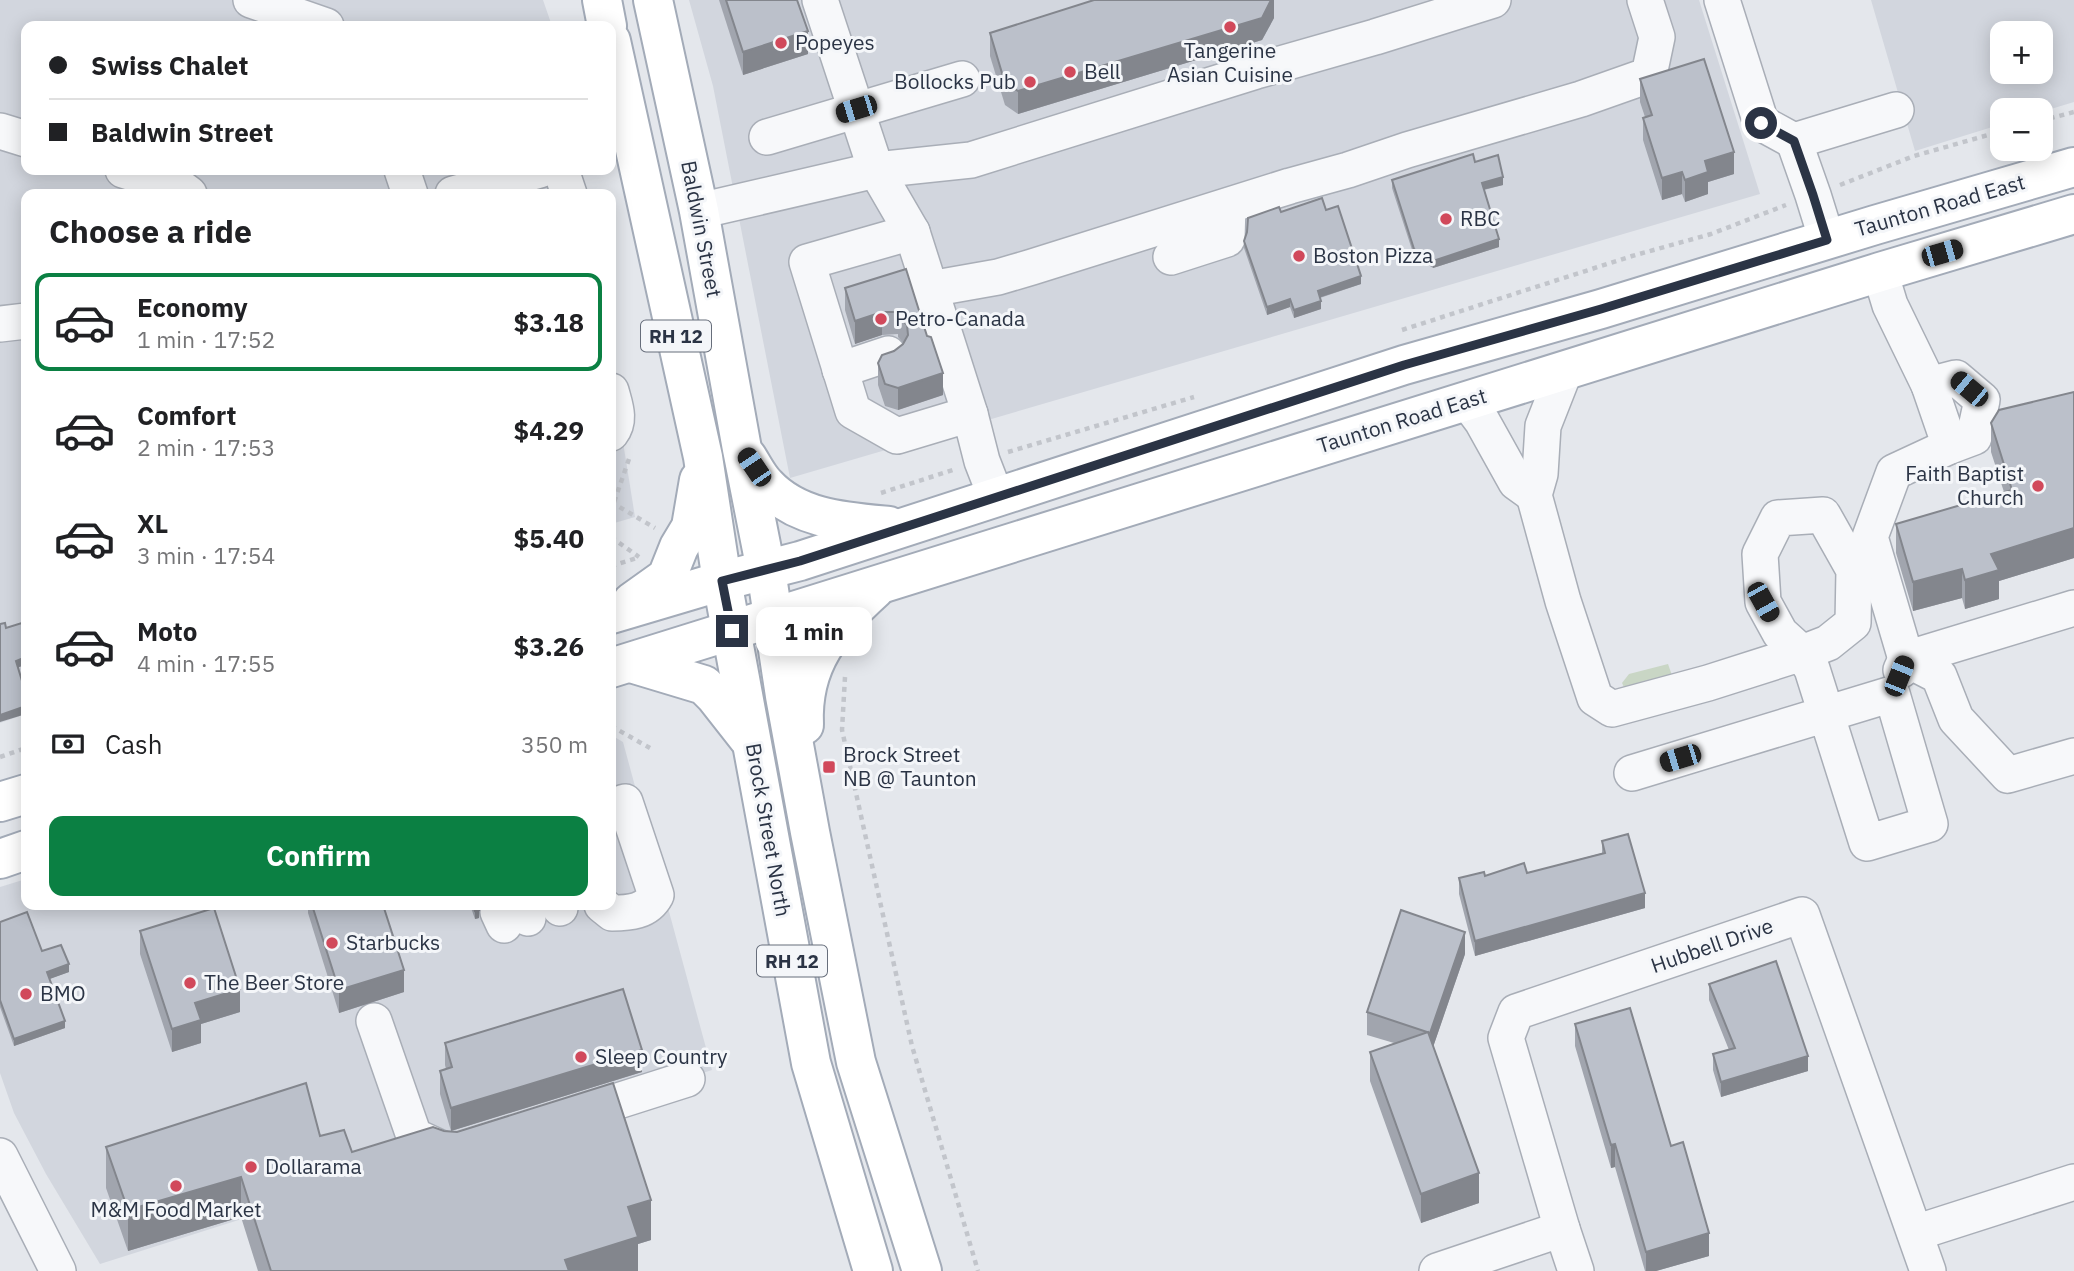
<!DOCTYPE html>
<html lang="en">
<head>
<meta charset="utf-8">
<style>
	body { margin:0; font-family:"IBM Plex Sans",sans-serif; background:#f6f6f6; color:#202124; height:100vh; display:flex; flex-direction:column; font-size:26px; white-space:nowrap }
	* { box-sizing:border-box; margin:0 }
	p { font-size:23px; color:#757577 }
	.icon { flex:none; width:38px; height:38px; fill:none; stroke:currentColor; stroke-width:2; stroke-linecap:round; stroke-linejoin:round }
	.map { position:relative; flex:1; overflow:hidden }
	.side { position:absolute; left:21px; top:189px; width:595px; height:721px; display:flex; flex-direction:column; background:#fff; border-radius:14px; box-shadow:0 4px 18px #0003 }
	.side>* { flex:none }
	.guide { position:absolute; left:21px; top:21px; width:595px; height:154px; border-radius:14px; box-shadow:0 4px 18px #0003; display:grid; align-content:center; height:154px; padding:0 28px; background:#fff }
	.buttons { position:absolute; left:1990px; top:21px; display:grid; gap:14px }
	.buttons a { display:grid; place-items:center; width:63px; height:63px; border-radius:14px; background:#fff; box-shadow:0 4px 18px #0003; font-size:35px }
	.end { position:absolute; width:32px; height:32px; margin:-16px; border:9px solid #2b3445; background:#fff; box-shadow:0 0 0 4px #fff }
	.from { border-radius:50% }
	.bubble { position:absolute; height:49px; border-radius:14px; background:#fff; box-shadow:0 4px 18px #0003; font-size:23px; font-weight:700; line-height:49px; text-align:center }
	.car { position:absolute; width:21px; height:42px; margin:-21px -10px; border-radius:9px; box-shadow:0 0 5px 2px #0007; background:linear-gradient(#222 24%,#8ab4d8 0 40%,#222 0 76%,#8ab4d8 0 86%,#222 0) }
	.guide b { display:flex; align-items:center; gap:24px; height:66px; font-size:26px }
	.guide b+b { border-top:2px solid #e0e0e0 }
	.guide i { width:18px; height:18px; background:#202124 }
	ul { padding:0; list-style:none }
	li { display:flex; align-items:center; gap:21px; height:98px; margin:0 14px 10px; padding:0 14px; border:4px solid transparent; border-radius:14px }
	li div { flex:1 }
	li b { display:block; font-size:26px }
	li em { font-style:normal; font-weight:700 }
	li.selected { border-color:#0b8043 }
	li>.icon { width:63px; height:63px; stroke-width:1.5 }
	h2 { padding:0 28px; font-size:32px; line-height:84px }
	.pay { display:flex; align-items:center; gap:18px; height:77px; padding:0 28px; font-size:26px }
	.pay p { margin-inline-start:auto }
	.cta { display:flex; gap:14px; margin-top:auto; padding:14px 28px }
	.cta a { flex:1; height:80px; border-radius:14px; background:#0b8043; color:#fff; font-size:28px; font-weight:700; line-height:80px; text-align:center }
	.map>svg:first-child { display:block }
	.built { fill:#d2d6de; fill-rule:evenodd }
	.green { fill:#c9d6c5 }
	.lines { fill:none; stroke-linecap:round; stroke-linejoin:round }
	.minor-casing { stroke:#a9aeb7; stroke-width:38 }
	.major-casing { stroke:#a3abb8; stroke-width:42 }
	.path { stroke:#c2c5cb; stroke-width:4.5; stroke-dasharray:5 5; stroke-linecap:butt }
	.minor { stroke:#f7f8fa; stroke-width:35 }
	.major { stroke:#fff; stroke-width:38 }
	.wall { fill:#a1a5ae }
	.shaded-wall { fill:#83868d }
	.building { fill:#bbc0ca; stroke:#83868d; stroke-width:2 }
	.route { stroke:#2b3445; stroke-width:9 }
	.poi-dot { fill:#d1495b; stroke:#f4f6f9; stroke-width:2.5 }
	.labels { text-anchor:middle; stroke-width:6; stroke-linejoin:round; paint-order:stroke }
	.shield { fill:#f4f6f9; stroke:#676e7b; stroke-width:2 }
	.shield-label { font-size:19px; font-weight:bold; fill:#2b3445 }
	.poi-label { font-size:21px; fill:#2b3445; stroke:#f4f6f9; text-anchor:start }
	.street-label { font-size:21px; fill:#2b3445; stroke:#f4f6f9 }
</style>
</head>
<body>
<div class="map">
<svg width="2074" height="1271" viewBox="0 0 2074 1271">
	<rect width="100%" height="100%" fill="#e4e7ec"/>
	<g class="built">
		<path d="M0 0H543L552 26H26V170H579L583 194H26V714L0 723Z"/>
		<path d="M689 0H1699L1760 194 790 478 713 86Z"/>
		<path d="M1871 0H2074V102L2041 112 2040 110H2002V124L1915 151ZM2002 33H2040V72H2002Z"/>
		<path d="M611 367 635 517 611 524Z"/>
		<path d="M611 735 623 742 712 1070 100 1264 46 1174 14 1113 0 1073V887L26 879V905H611Z"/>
	</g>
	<path class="green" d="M1668 664 1675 684 1630 700 1622 683 1629 674Z"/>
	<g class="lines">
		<g class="minor-casing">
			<g id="minor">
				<path d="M251 0 326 26"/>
				<path d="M820 0 876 170 912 232 970 414"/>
				<path d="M1722 0 1761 123 1794 141 1896 110"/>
				<path d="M0 131 26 139"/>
				<path d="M767 137 962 79"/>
				<path d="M1794 141 1813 195 1827 240"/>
				<path d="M123 170 181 188 189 194"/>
				<path d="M402 170 410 194"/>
				<path d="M561 170 569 194"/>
				<path d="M453 194 540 170"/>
				<path d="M699 211 876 170 971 160 1256 71 1375 37 1493 0"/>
				<path d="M912 232 807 262 853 411 897 436 970 414 982 461 996 497"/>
				<path d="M1171 257 1227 239 1228 206"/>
				<path d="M1880 272 1890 305 1929 385 1950 446 1894 472 1870 537 1906 659 2074 608"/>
				<path d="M930 289 998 277 1032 267 1290 186 1348 170 1407 150 1581 99 1649 75 1657 37 1645 0"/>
				<path d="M0 324 26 321"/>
				<path d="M840 370 888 354"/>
				<path d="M1565 370 1543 426 1540 474 1534 495 1563 601 1595 698 1612 709 1708 683 1802 653 1828 643 1853 623 1854 570 1823 515 1778 518 1760 554 1763 602 1780 633 1802 653 1812 669 1867 843 1930 824 1892 694 1632 773"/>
				<path d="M1929 385 1956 378 1982 400 1974 437 1950 446"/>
				<path d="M611 391C615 406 621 420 611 433"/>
				<path d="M1467 401 1482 421 1516 482 1534 495"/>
				<path d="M1901 670 1906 659 1939 676 1956 719 2008 775 2074 756"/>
				<path d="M524 905 528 918"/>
				<path d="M559 905 560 908"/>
				<path d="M602 905 612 913C629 913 647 912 656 895L625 802 611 807"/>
				<path d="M498 912 504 925"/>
				<path d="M374 1021 414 1136 451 1153 454 1152"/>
				<path d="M574 1115 687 1079"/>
				<path d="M0 1156 58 1271"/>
				<path d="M1562 1229 1506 1038 1516 1012 1802 915 1928 1271"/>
				<path d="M1915 1233 2074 1182"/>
				<path d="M1437 1271 1562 1229 1576 1271"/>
			</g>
		</g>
		<g class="major-casing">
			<g id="major">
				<path d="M602 0 607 26"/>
				<path d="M653 0 699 211 742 449 766 570 785 696 810 832 856 1062 922 1271"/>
				<path d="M611 41 703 457 722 581 811 1063 873 1271"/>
				<path d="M747 457C753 466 758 477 766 485 797 519 845 522 889 526"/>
				<path d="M632 602 667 577 679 547 691 527 699 480"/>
				<path d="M611 614 722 581 800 561 1404 365 1601 309 1875 225 2074 167"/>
				<path d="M631 663 704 685 715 696 748 738"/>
				<path d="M611 668 1880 272 2074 214"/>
				<path d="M804 725C801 663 832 628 875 589"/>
				<path d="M0 802 26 794"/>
				<path d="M0 859 26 850"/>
			</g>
		</g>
		<g class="path">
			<path d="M2040 121 2074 112"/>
			<path d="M1840 185 1914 156 2002 131"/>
			<path d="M1402 330 1632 256 1711 234 1786 205"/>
			<path d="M1008 452 1194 397"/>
			<path d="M881 493 956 469"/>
			<path d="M611 502 655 528"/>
			<path d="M611 511 630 456"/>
			<path d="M611 537 639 557"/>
			<path d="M611 566 637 558"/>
			<path d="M845 677 842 730 912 1046 978 1271"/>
			<path d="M611 726 650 748"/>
			<path d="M0 757 26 748"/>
		</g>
		<use href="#minor" class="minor"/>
		<use href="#major" class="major"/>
	</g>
	<g class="wall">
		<path d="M719 0H797L808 54 743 75Z"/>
		<path d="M1274 0V18L1262 40 1018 114 1005 105 990 56V33Z"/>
		<path d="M1640 79 1734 174 1708 182V194L1685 202 1682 194 1662 200 1643 140V118L1645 117 1640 102Z"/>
		<path d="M1475 162 1503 185 1484 190 1499 247 1433 268 1414 256 1392 188V180Z"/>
		<path d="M1326 210 1361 284 1320 298 1321 309 1294 318 1290 307 1267 315 1244 248V241L1281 212Z"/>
		<path d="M906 269 943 395 898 410 885 406 878 385V363L904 344 898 337V334L882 335 855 344 845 310V288Z"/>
		<path d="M2074 392V558L1999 581V599L1965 609 1962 598 1913 611 1896 553V524L2004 492 1991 452V423Z"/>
		<path d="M1602 841 1645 908 1475 956 1459 894V878L1527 873 1602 853Z"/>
		<path d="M308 905H383L404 992 339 1013 308 913Z"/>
		<path d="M470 905H480L479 918 475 919Z"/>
		<path d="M0 922 69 972 49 979 65 1028 14 1046 0 1007Z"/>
		<path d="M140 931 240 1012 201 1024V1043L172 1052 140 954Z"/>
		<path d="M1465 954 1433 1047 1479 1203 1421 1223 1370 1081V1052L1394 1043 1367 1035V1012Z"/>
		<path d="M1709 984 1808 1071 1721 1097 1713 1070V1054L1729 1050 1709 1000Z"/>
		<path d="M1575 1024 1671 1146 1709 1256 1656 1271H1645L1615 1167 1611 1168 1575 1046Z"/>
		<path d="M445 1043 642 1072 451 1131 440 1094V1071L446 1069 445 1065Z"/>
		<path d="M320 1136 352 1152 651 1240 638 1244V1271H258L241 1217 128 1251 106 1188V1147Z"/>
	</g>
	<g class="shaded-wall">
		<path d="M1271 0H1274V18L1262 40 1018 114V91Z"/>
		<path d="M808 31V54L743 75V52Z"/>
		<path d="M1734 152V174L1708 182V194L1685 202V180L1705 161Z"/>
		<path d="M1682 172V194L1662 200V178Z"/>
		<path d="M1503 177V185L1482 190V183Z"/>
		<path d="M1499 239V247L1433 268V261Z"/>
		<path d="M1361 276V284L1318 298V291Z"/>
		<path d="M1290 299V307L1267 315V307Z"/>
		<path d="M1321 301V309L1294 318V310Z"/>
		<path d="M882 312V335L855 344V321Z"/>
		<path d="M943 373V395L898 410V388Z"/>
		<path d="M2074 528V558L1999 581V599L1965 609V580L1991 554Z"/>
		<path d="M1962 569V598L1913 611V582Z"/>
		<path d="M26 657V665L16 668V661Z"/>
		<path d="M26 706V714L0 722V715Z"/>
		<path d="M1645 893V908L1475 956V941Z"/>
		<path d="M479 910V918L475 919V911Z"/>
		<path d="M1465 932V954L1430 1056V1033Z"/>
		<path d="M69 964V972L47 980V972Z"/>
		<path d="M404 970V992L339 1013V990Z"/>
		<path d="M240 989V1012L201 1024V1043L172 1052V1029L195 1003Z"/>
		<path d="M65 1021V1028L14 1046V1039Z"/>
		<path d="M642 1050V1072L451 1131V1108Z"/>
		<path d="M1808 1056V1071L1721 1097V1082Z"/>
		<path d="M1615 1144V1167L1611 1168V1145Z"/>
		<path d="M1479 1173V1203L1421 1223V1194Z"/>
		<path d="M241 1177V1217L128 1251V1210Z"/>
		<path d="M651 1200V1240L638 1244V1271H565V1260L628 1207Z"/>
		<path d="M1709 1233V1256L1656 1271H1646V1252Z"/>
	</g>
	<g class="building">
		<path d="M726 0H797L808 31 743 52Z"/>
		<path d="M1094 0H1271L1262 18 1018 91 1005 83 990 33Z"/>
		<path d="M1704 59 1734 152 1705 161 1708 172 1685 180 1682 172 1662 178 1643 118 1652 115 1640 79Z"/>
		<path d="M1473 154 1475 162 1498 155 1503 177 1482 183 1499 239 1433 261 1414 249 1392 180Z"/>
		<path d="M1322 198 1326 210 1338 206 1361 276 1318 291 1321 301 1294 310 1290 299 1267 307 1244 241 1247 232 1248 218 1279 207 1281 212Z"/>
		<path d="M906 269 927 336 931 337 943 373 898 388 885 384 878 363 882 355 894 351 903 344 908 335 907 325 898 315 899 312H882L855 321 845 288Z"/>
		<path d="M2074 392V528L1991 554 1999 570 1965 580 1962 569 1913 582 1896 524 2012 490 1991 423 1999 410Z"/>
		<path d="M25 622 26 626V657L16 661 26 694V706L0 715V624L5 623 6 628Z"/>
		<path d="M1628 834 1645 893 1475 941 1459 878 1484 872 1485 876 1524 863 1527 873 1605 853 1602 841Z"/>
		<path d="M312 905H383L404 970 339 990Z"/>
		<path d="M473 905H478L479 910 475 911Z"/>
		<path d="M214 908 240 989 195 1003 201 1020 172 1029 140 931Z"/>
		<path d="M1401 910 1465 932 1430 1033 1367 1012Z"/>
		<path d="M27 912 42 951 61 945 69 964 47 972 65 1021 14 1039 0 1000V922Z"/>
		<path d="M1776 961 1808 1056 1721 1082 1713 1054 1735 1048 1709 984Z"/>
		<path d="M623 989 642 1050 451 1108 440 1071 452 1067 445 1043Z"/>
		<path d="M1630 1008 1671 1146 1683 1142 1709 1233 1646 1252 1615 1144 1611 1145 1575 1024Z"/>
		<path d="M1428 1032 1479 1173 1421 1194 1370 1052Z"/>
		<path d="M306 1083 320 1136 344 1130 352 1152 433 1127 444 1131 457 1132 613 1083 651 1200 628 1207 638 1237 565 1260 569 1271H271L241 1177 128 1210 106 1147Z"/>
	</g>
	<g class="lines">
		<path class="route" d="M732 631 722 581 800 561 1404 365 1601 309 1827 240 1813 195 1794 141 1761 123"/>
	</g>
	<g class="poi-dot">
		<circle cx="1230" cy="27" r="7"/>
		<circle cx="781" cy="43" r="7"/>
		<circle cx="1070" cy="72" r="7"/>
		<circle cx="1030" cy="82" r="7"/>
		<circle cx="1446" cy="219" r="7"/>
		<circle cx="1299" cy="256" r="7"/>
		<circle cx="881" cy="319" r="7"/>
		<circle cx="2038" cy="486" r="7"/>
		<rect x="822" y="760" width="14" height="14" rx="3.5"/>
		<circle cx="332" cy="943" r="7"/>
		<circle cx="190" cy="983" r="7"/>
		<circle cx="26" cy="994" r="7"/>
		<circle cx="581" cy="1057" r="7"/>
		<circle cx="251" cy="1167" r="7"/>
		<circle cx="176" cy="1186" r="7"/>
	</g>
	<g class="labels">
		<g class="shield">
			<rect x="641" y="320.5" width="70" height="31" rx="5"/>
			<rect x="757" y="945.5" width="70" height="31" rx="5"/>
		</g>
		<g class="shield-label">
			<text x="676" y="343">RH 12</text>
			<text x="792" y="968">RH 12</text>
		</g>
		<g class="poi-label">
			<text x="795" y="50">Popeyes</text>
			<text x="1230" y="58" text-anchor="middle">Tangerine<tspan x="1230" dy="24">Asian Cuisine</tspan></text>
			<text x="1084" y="79">Bell</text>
			<text x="1016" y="89" text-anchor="end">Bollocks Pub</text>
			<text x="1460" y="226">RBC</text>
			<text x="1313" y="263">Boston Pizza</text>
			<text x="895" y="326">Petro-Canada</text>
			<text x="2024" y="481" text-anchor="end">Faith Baptist<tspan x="2024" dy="24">Church</tspan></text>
			<text x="843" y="762">Brock Street<tspan x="843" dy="24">NB @ Taunton</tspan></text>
			<text x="346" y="950">Starbucks</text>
			<text x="204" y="990">The Beer Store</text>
			<text x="40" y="1001">BMO</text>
			<text x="595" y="1064">Sleep Country</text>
			<text x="265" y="1174">Dollarama</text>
			<text x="176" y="1217" text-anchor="middle">M&amp;M Food Market</text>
		</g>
		<g class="street-label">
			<text transform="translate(1940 206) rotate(-16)" y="7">Taunton Road East</text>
			<text transform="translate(701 229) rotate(79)" y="7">Baldwin Street</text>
			<text transform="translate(1402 421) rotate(-17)" y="7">Taunton Road East</text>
			<text transform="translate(768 830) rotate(80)" y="7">Brock Street North</text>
			<text transform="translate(1712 946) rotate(-19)" y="7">Hubbell Drive</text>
		</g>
	</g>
</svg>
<div class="buttons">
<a>+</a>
<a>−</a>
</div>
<i class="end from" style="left:1761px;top:123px"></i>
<i class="end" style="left:732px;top:631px"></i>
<div class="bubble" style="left:756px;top:607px;width:116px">1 min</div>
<i class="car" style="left:856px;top:109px;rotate:253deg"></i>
<i class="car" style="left:1942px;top:253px;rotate:74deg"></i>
<i class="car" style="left:1969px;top:389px;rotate:310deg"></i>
<i class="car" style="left:754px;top:467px;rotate:326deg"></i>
<i class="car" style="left:1763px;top:602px;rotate:151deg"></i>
<i class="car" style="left:1899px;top:676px;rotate:22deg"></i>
<i class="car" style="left:1680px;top:758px;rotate:253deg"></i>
<div class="guide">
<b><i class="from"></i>Swiss Chalet</b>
<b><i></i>Baldwin Street</b>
</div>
<section class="side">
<h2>Choose a ride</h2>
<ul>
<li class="selected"><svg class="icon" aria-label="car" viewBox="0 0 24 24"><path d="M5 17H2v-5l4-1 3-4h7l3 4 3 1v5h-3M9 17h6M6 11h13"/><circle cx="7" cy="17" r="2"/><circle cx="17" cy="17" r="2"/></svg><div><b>Economy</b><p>1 min · 17:52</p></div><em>$3.18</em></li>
<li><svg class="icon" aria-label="car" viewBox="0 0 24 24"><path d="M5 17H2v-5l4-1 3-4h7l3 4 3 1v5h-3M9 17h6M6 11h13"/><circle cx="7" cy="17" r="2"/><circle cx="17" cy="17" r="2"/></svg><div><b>Comfort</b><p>2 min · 17:53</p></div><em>$4.29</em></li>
<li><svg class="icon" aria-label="car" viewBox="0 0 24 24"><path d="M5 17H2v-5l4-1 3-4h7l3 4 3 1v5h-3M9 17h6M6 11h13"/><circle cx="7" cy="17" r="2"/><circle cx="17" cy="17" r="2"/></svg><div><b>XL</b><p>3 min · 17:54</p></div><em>$5.40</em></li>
<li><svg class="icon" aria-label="car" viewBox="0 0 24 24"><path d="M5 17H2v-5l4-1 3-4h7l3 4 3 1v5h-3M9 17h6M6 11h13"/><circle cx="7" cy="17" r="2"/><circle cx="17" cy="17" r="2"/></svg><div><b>Moto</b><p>4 min · 17:55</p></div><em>$3.26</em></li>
</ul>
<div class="pay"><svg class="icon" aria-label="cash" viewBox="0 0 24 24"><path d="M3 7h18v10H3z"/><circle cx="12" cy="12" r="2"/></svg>Cash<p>350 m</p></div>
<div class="cta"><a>Confirm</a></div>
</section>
</div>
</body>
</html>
